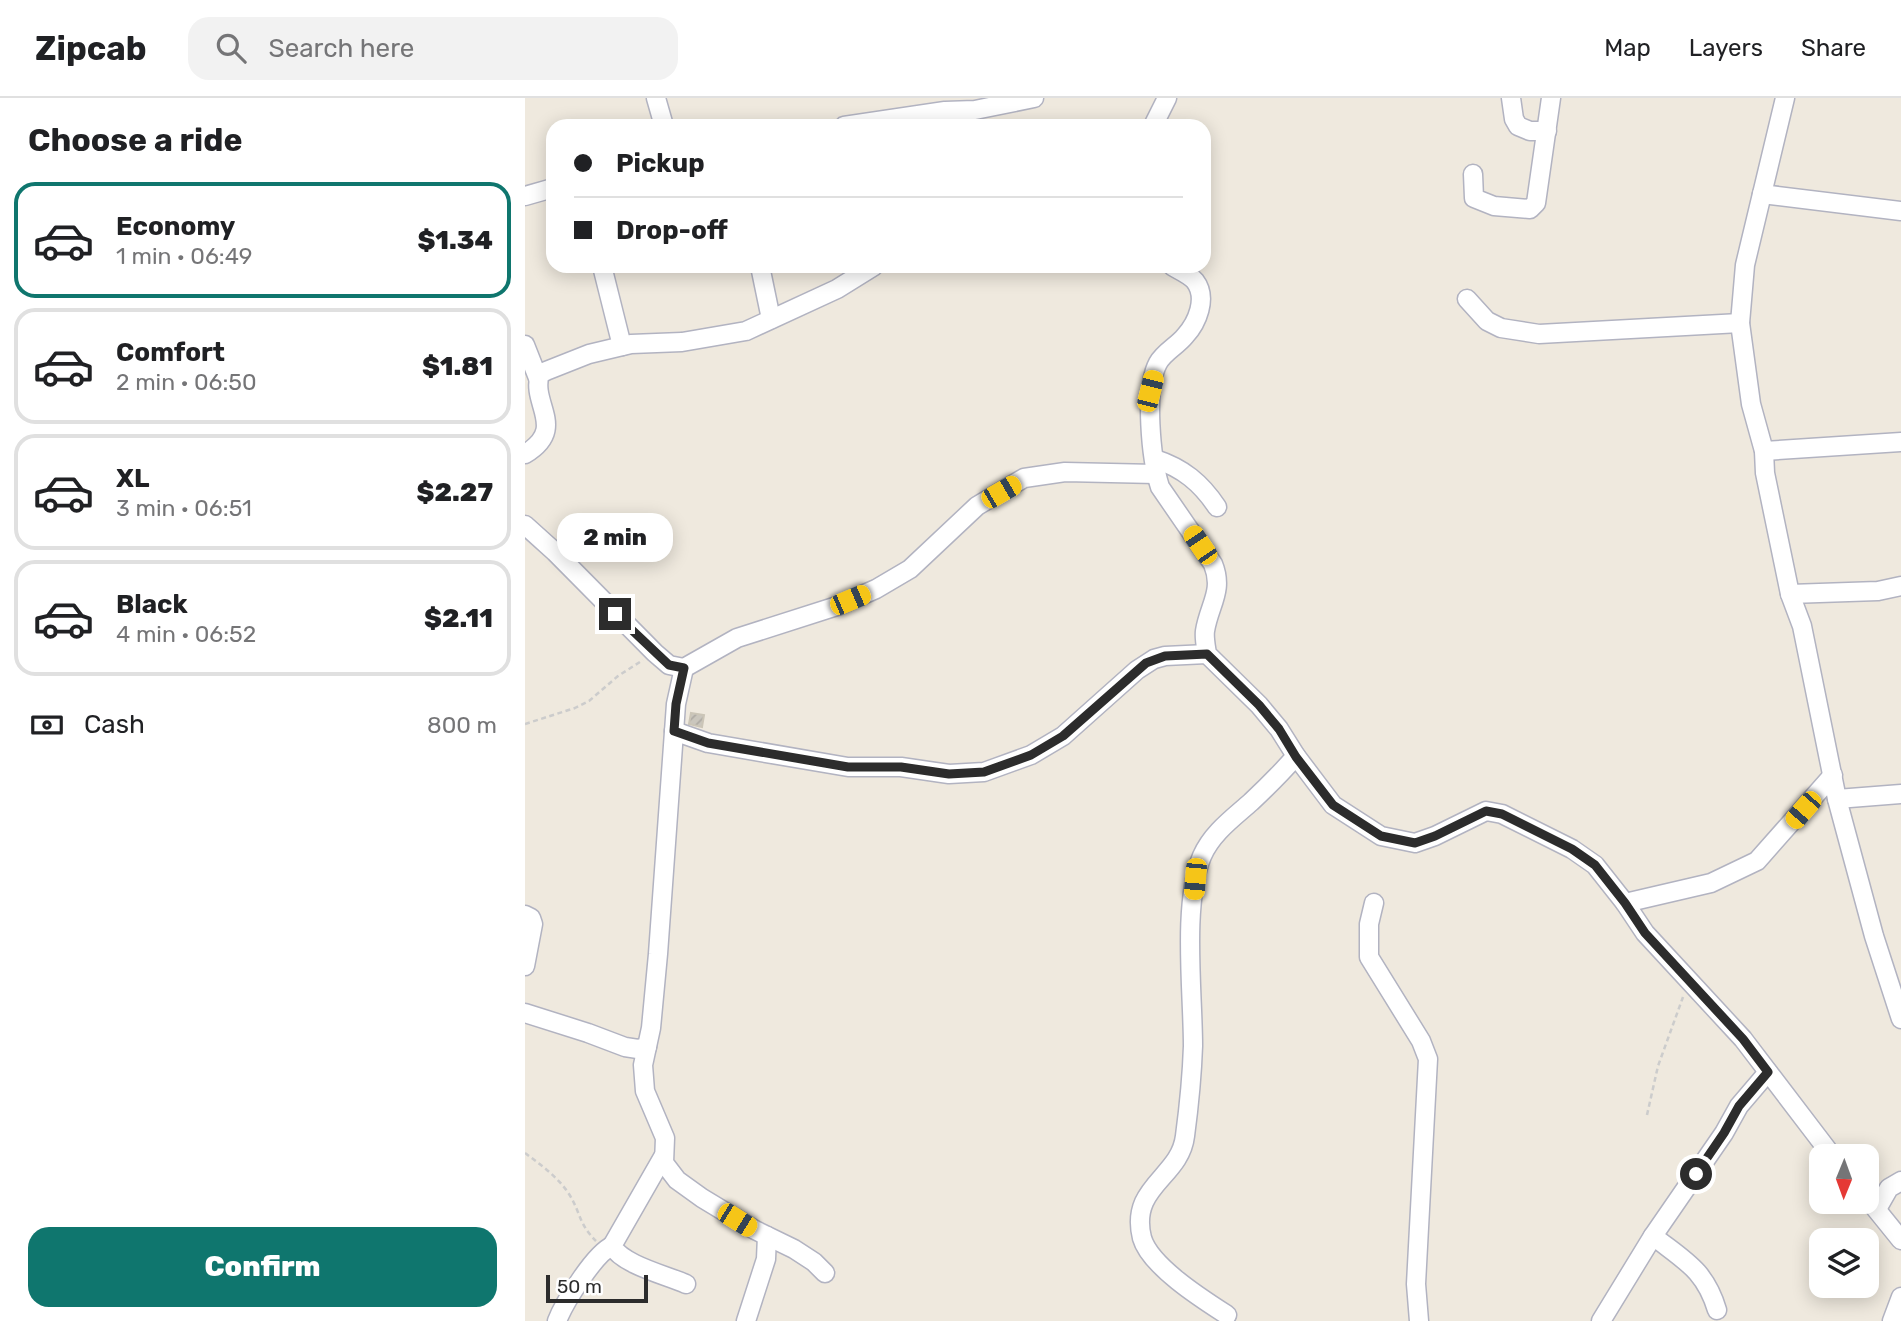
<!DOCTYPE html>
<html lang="en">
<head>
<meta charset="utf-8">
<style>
	body { margin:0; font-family:Rubik,sans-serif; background:#f2f2f2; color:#202124; height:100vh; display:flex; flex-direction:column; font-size:26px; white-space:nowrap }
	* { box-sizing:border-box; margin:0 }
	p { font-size:23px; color:#757577 }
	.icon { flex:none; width:38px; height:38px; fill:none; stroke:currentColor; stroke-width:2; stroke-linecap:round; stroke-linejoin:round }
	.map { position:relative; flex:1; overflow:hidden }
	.panel { display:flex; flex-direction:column; background:#fff; width:525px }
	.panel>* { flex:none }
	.guide { position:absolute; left:21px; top:21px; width:665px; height:154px; border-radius:21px; box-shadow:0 4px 18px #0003; display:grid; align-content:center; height:154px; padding:0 28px; background:#fff }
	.needle { width:46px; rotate:181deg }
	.tools { position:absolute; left:1284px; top:1046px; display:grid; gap:14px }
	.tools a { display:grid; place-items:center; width:70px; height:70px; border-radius:14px; background:#fff; box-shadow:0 4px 18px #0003; font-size:35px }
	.scale { position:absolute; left:21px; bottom:18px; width:102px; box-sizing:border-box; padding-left:7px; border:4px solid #2c2c2c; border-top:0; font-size:19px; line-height:24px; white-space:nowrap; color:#2c2c2c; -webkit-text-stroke:5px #fff; paint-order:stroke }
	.end { position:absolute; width:32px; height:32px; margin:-16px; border:9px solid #2c2c2c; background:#fff; box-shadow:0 0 0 4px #fff }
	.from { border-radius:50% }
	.bubble { position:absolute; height:49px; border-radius:21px; background:#fff; box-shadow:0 4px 18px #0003; font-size:23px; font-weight:800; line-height:49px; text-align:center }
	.car { position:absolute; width:21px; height:42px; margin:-21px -10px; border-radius:9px; box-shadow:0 0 5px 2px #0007; background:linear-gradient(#f5c518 24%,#345 0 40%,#f5c518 0 76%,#345 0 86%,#f5c518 0) }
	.guide b { display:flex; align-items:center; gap:24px; height:66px; font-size:26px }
	.guide b+b { border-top:2px solid #e0e0e0 }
	.guide i { width:18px; height:18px; background:#202124 }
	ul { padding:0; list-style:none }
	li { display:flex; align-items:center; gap:21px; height:116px; margin:0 14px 10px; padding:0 14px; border:4px solid #e0e0e0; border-radius:21px }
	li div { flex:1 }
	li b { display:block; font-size:26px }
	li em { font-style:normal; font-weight:800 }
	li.current { border-color:#0f766e }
	li>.icon { width:63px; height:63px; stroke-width:1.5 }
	h2 { padding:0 28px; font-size:32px; line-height:84px }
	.pay { display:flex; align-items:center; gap:18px; height:77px; padding:0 28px; font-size:26px }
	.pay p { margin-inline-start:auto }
	.action { display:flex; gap:14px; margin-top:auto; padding:14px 28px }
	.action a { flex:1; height:80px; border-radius:21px; background:#0f766e; color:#fff; font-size:28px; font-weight:800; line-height:80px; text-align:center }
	header { display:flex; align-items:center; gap:42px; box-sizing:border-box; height:98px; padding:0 35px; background:#fff; border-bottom:2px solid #e0e0e0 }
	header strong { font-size:33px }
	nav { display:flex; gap:38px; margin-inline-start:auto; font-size:24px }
	.search { width:490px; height:63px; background:#f2f2f2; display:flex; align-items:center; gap:18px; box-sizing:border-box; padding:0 24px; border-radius:21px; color:#757577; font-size:26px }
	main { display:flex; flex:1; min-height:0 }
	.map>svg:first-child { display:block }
	.building { fill:url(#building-hatch); stroke:#cbc5b7; stroke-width:2 }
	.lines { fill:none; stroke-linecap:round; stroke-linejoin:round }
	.minor-casing { stroke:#b2b3c1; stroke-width:21 }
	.path { stroke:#ccc; stroke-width:2.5; stroke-dasharray:5 3.5; stroke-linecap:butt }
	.minor { stroke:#fff; stroke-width:18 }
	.route { stroke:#2c2c2c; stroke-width:9 }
</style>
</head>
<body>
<header>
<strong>Zipcab</strong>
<div class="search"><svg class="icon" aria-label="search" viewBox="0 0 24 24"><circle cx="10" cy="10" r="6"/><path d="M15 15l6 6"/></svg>Search here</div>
<nav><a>Map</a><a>Layers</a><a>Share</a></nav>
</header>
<main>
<section class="panel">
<h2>Choose a ride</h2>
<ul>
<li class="current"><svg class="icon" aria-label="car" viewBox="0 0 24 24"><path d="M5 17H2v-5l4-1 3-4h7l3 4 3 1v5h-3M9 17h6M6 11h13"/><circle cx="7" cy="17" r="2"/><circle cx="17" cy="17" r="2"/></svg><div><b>Economy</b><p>1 min · 06:49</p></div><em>$1.34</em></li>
<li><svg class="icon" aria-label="car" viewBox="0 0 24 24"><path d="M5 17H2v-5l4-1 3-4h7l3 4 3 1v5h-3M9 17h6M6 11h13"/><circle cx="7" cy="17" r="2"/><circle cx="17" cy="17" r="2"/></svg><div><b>Comfort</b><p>2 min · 06:50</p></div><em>$1.81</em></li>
<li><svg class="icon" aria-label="car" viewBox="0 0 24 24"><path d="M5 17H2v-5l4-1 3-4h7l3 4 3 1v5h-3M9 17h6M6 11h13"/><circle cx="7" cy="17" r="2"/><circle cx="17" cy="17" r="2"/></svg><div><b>XL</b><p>3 min · 06:51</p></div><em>$2.27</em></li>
<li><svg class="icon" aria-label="car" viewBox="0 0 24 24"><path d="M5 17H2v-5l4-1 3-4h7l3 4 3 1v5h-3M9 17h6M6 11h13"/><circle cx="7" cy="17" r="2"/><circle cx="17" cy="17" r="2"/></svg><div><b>Black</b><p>4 min · 06:52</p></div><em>$2.11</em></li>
</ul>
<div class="pay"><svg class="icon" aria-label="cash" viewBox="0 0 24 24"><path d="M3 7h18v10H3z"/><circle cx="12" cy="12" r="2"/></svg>Cash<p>800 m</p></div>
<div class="action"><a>Confirm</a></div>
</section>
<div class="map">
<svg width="1376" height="1223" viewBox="0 0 1376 1223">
	<defs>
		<pattern id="building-hatch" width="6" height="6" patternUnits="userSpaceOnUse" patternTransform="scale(1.75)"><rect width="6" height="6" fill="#cac6bd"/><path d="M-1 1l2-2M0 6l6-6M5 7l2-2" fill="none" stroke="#aeaaa3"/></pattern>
	</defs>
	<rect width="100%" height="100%" fill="#efe9de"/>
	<path class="building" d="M166 615 179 617 177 629 164 626Z"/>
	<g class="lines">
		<g class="minor-casing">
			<g id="minor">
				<path d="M131 0 139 28"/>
				<path d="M986 0 989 21 993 28 1005 33H1022"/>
				<path d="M1260 0 1220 167 1215 225 1226 306 1239 353 1240 375 1265 496 1277 528 1312 701 1349 838 1376 921"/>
				<path d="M319 28 420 13 450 12 509 0"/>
				<path d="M628 28 642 0"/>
				<path d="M948 76 949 100 969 108 1005 111 1011 105 1026 0"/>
				<path d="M1237 96 1376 113"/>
				<path d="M0 98 28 90"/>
				<path d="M77 168 97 248"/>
				<path d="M235 168 246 221"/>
				<path d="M647 168C654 172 665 177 670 183 683 200 672 225 660 238 652 248 639 254 633 265 619 291 626 361 635 389L688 466C699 493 684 507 680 533 679 540 681 549 682 556L734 607 754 631 771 658 808 707 856 738 890 745 910 738 961 713 977 716 1047 751 1070 767 1100 805 1120 835 1218 941 1308 1059"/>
				<path d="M942 201 962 223 976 230 1014 236 1215 225"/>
				<path d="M0 247 13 280"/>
				<path d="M1239 353 1376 344"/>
				<path d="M0 356C43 330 5 306 15 276L21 273 64 256 106 246 157 244 221 233 312 191 349 168"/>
				<path d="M630 361C658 370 676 385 692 409"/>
				<path d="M0 427 30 454 130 555 144 567 159 570 212 540 312 508 351 491 385 471 452 408 499 380 540 374 631 376"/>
				<path d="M1265 496 1353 493 1376 488"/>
				<path d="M159 570 151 606 133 856 126 930 118 967 120 993 140 1040 139 1065 152 1082 177 1100 230 1132 269 1151 289 1164 300 1175"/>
				<path d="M149 633 183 645 323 669H376L424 676 459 674 506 657 538 638 612 572 629 561 640 558 682 556"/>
				<path d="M1312 701 1376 696"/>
				<path d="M849 805 844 826V859L896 943 903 961 891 1186 894 1223"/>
				<path d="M1100 805 1186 785 1232 763 1308 677"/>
				<path d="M0 817 6 820 8 826 0 868"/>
				<path d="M0 915 63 935 100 949 113 951 122 949"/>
				<path d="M138 1059 87 1148C98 1167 141 1177 161 1186"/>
				<path d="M1342 1100 1376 1142"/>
				<path d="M1352 1111 1364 1090 1376 1083"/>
				<path d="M1128 1138C1160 1163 1180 1172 1192 1212"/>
				<path d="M702 1217C677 1201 625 1168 617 1140 604 1088 655 1080 660 1038 664 1008 667 977 668 948 668 895 657 806 677 758 687 735 708 720 726 704 742 689 757 674 771 658"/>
				<path d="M32 1223C39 1205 70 1155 87 1148"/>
				<path d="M221 1223 241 1161 242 1138"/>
				<path d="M1076 1223 1128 1138 1199 1035 1214 1008 1243 974"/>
				<path d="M1367 1223 1376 1199"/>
			</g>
		</g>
		<g class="path">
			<path d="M0 626 50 610 64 603 93 578 118 562"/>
			<path d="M1122 1017 1133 968 1158 899"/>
			<path d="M0 1055C16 1067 33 1079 44 1096 56 1115 53 1125 71 1143"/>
		</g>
		<use href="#minor" class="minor"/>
	</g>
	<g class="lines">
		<path class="route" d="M90 516 144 567 159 570 151 606 149 633 183 645 323 669H376L424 676 459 674 506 657 538 638 621 565 640 558 682 556 734 607 754 631 771 659 808 707 856 738 890 745 910 738 961 713 977 716 1047 751 1070 767 1100 805 1120 835 1218 941 1243 974 1214 1008 1199 1035 1171 1076"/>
	</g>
</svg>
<div class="tools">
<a><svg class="needle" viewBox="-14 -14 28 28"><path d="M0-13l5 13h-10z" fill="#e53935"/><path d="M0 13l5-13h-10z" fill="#757577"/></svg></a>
<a><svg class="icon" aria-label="layers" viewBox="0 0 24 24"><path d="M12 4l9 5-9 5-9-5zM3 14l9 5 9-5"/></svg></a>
</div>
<div class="scale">50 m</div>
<i class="end from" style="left:1171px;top:1076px"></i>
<i class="end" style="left:90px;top:516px"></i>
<div class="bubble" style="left:32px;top:415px;width:116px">2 min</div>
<i class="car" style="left:625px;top:293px;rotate:14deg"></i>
<i class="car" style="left:476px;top:394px;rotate:60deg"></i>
<i class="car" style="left:675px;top:447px;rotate:326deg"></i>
<i class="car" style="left:325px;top:502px;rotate:67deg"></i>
<i class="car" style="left:1278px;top:712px;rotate:221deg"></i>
<i class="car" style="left:670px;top:781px;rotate:185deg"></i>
<i class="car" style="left:212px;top:1122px;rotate:122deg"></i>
<div class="guide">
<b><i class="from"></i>Pickup</b>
<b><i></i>Drop-off</b>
</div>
</div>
</main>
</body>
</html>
